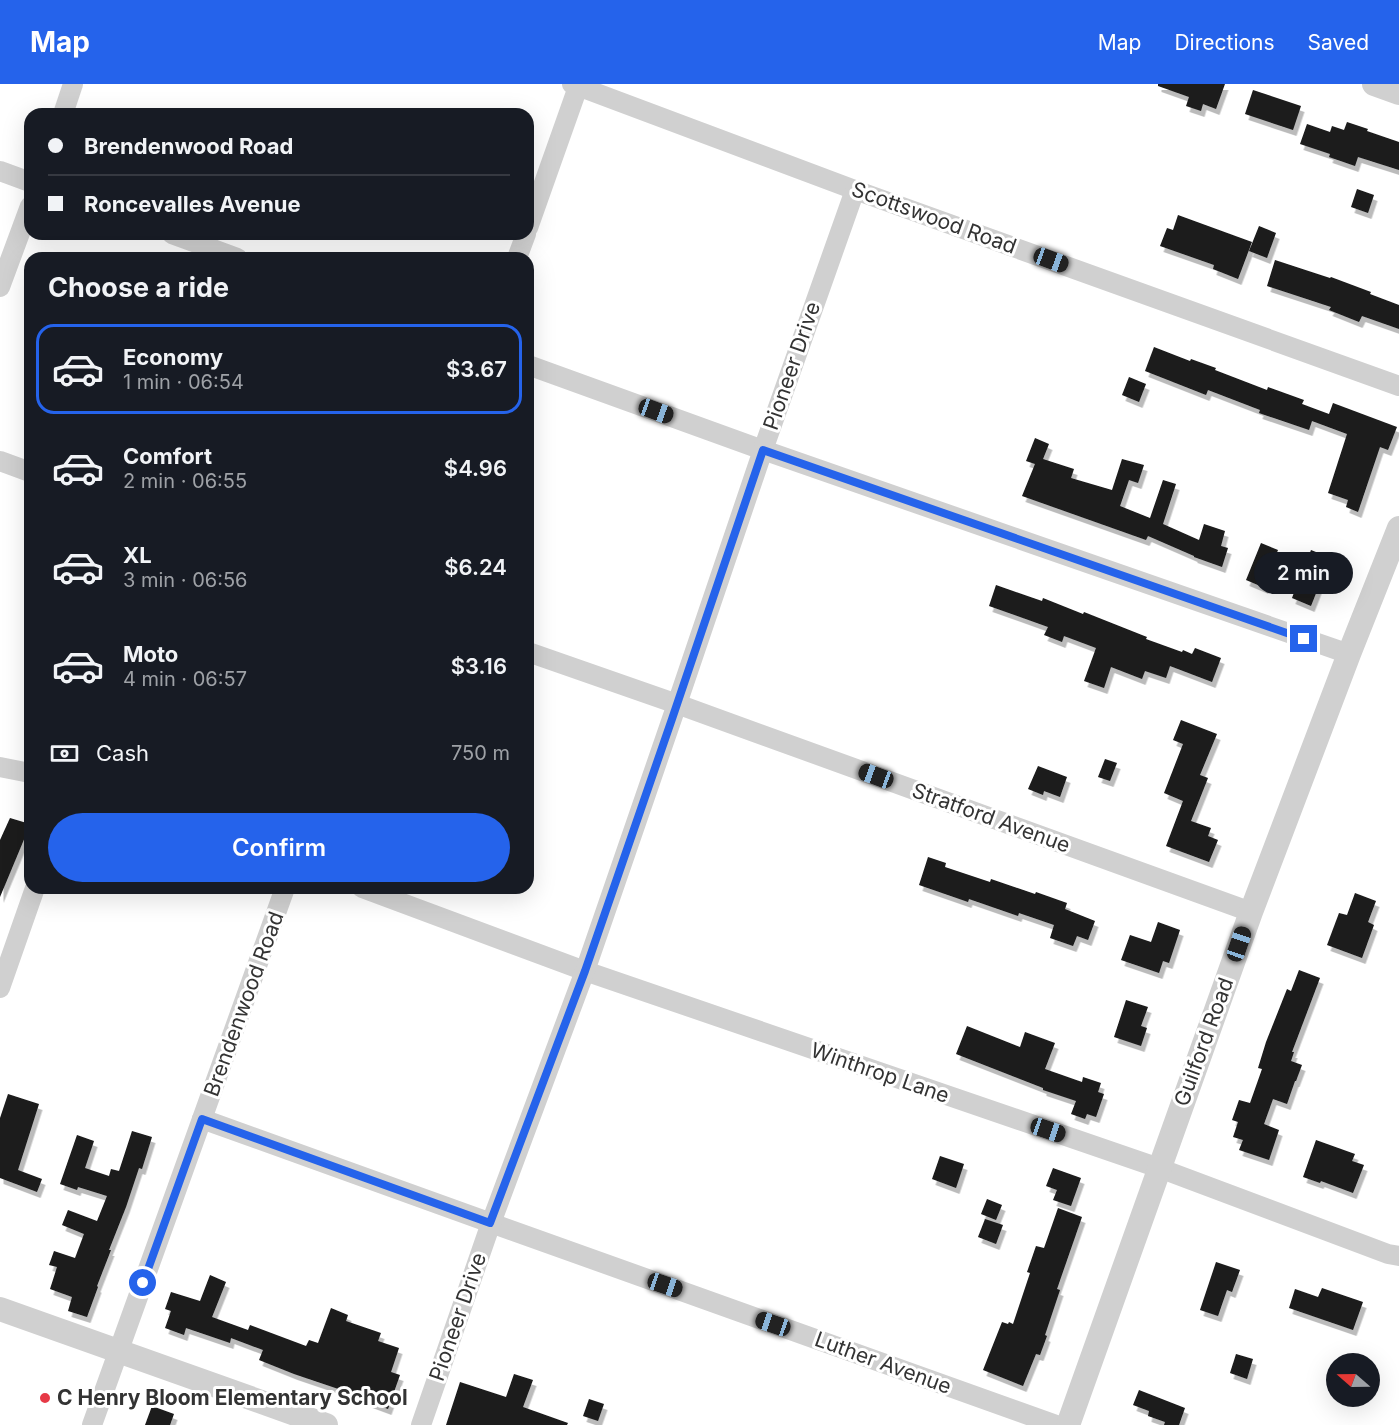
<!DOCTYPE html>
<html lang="en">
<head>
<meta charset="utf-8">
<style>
	body { margin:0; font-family:Inter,sans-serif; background:#20242c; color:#f1f3f6; height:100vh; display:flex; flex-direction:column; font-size:22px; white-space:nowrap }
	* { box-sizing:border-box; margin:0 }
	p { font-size:20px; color:#9ea1a6 }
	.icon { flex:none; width:33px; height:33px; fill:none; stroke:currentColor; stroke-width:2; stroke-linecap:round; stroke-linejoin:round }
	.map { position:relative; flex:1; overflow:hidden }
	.panel { position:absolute; left:24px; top:168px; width:510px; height:642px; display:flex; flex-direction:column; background:#171b24; border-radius:18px; box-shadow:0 6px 24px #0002 }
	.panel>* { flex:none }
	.banner { position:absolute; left:24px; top:24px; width:510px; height:132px; border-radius:18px; box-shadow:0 6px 24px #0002; display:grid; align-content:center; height:132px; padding:0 24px; background:#171b24 }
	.needle { width:39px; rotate:290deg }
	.fabs { position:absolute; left:1326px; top:1269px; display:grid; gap:12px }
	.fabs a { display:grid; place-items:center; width:54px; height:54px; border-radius:50%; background:#171b24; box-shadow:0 6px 24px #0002; font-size:30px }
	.end { position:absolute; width:27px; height:27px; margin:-14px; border:8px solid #2563eb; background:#fff; box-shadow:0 0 0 3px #fff }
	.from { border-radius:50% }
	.bubble { position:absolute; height:42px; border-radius:21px; background:#171b24; box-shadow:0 6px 24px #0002; font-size:20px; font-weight:600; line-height:42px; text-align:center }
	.car { position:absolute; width:18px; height:36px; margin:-18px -9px; border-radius:8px; box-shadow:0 0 4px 2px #0007; background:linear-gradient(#222 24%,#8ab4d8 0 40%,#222 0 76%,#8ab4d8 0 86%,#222 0) }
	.banner b { display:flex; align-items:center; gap:21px; height:57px; font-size:22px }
	.banner b+b { border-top:2px solid #363941 }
	.banner i { width:15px; height:15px; background:#f1f3f6 }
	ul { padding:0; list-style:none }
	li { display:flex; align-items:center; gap:18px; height:90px; margin:0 12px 9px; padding:0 12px; border:3px solid transparent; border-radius:18px }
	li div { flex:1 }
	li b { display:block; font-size:22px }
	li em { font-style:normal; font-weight:600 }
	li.on { border-color:#2563eb }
	li>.icon { width:54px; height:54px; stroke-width:1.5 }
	h2 { padding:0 24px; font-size:27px; line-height:72px }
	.pay { display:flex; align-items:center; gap:15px; height:66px; padding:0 24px; font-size:22px }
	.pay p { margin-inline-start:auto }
	.primary-button { display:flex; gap:12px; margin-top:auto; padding:12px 24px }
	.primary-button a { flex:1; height:69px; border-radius:36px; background:#2563eb; color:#fff; font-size:24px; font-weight:600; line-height:69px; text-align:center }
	header { display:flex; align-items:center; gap:36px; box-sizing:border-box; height:84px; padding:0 30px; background:#2563eb; color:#fff }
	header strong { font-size:28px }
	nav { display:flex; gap:33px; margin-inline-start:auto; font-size:21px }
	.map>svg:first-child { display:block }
	.building { fill:#1a1a1a; filter:url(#shadow) }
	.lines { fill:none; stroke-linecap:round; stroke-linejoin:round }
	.minor { stroke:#d0d0d0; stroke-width:20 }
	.tertiary { stroke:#d0d0d0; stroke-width:24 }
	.route { stroke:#2563eb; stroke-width:8 }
	.poi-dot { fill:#e63946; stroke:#fff; stroke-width:2 }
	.labels { text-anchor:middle; stroke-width:6; stroke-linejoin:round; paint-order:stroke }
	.street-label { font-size:21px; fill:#333; stroke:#fff }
	.poi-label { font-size:21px; font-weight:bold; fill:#333; stroke:#fff; text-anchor:start }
</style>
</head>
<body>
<header>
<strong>Map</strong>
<nav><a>Map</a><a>Directions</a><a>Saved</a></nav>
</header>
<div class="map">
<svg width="1399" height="1341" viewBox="0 0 1399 1341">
	<defs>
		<filter id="shadow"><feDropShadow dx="3.5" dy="6" stdDeviation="0" flood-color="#0004"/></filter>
	</defs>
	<rect width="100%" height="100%" fill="#fff"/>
	<g class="building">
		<path d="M1158 0H1225L1216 25 1203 20 1201 27 1186 22 1189 13 1158 2Z"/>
		<path d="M1253 6 1301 22 1293 46 1245 30Z"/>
		<path d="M1347 38 1368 45 1367 47 1399 58V86L1358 73 1355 82 1329 73 1330 70 1300 60 1307 40 1330 48 1332 42 1344 46Z"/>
		<path d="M1357 105 1374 111 1368 129 1351 123Z"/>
		<path d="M1178 131 1252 158 1238 195 1213 185 1214 181 1160 162 1167 144 1173 146Z"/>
		<path d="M1259 142 1276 149 1267 174 1249 167Z"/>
		<path d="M1275 176 1330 194 1331 193 1371 208 1370 210 1399 221V245L1362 232 1359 238 1329 226 1331 223 1267 202Z"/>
		<path d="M1154 263 1190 277 1191 275 1216 284 1215 286 1267 306 1268 303 1304 316 1302 320 1329 330 1333 319 1397 343 1388 366 1380 363 1358 428 1346 423 1348 416 1328 409 1347 350 1312 337 1309 346 1259 329 1260 326 1208 306 1206 311 1145 287Z"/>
		<path d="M1129 293 1146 300 1139 318 1122 311Z"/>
		<path d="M1035 354 1049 360 1043 375 1074 385 1071 394 1112 406 1122 375 1144 381 1138 399 1129 396 1120 422 1150 434 1163 396 1176 400 1163 440 1199 456 1204 440 1225 447 1221 462 1228 464 1222 483 1194 473V472L1148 452 1146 456 1022 412 1035 380 1026 377Z"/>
		<path d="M1261 459 1278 466 1276 471 1305 482 1311 466 1338 477 1330 497 1322 494 1311 522 1292 514 1296 503 1269 492 1265 504 1246 496Z"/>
		<path d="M996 501 1042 517 1043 514 1083 530 1084 528 1147 553 1146 555 1182 568 1183 566 1192 570 1195 564 1221 574 1212 598 1170 582 1166 594 1145 587 1142 595 1111 583 1104 604 1084 597 1096 564 1064 552 1062 558 1044 551 1048 543 989 522Z"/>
		<path d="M1181 636 1217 650 1200 691 1208 694 1191 737 1211 744 1208 752 1218 756 1209 778 1166 762 1183 717 1164 709 1183 660 1173 656Z"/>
		<path d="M1105 675 1117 679 1110 697 1098 693Z"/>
		<path d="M1038 682 1067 693 1060 713 1044 707 1043 711 1028 705Z"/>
		<path d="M10 734 30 740V741L0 813V756Z"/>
		<path d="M928 773 946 779 945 783 990 798 991 795 1035 810 1036 808 1067 819 1065 825 1095 837 1088 856 1077 852 1073 862 1050 854 1054 841 1019 829 1018 832 969 815 968 818 919 801Z"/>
		<path d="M1355 809 1376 817 1368 838 1374 841 1362 874 1327 861 1339 829 1347 831Z"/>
		<path d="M1158 838 1180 846 1169 879 1163 877 1159 889 1121 876 1130 851 1151 858Z"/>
		<path d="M1299 886 1320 894 1292 968H1294L1291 977 1302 981 1296 997H1295L1287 1020 1273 1015 1264 1040 1279 1046 1269 1076 1239 1066 1243 1056 1233 1053 1238 1038 1232 1036 1239 1016 1250 1019 1262 985 1258 984 1266 958 1287 905 1291 907Z"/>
		<path d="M1126 916 1148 923 1141 942 1147 944 1141 962 1114 953Z"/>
		<path d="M967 942 1020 963 1025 948 1055 959 1045 985 1082 998 1083 993 1101 999 1098 1008 1104 1010 1096 1033 1087 1030 1085 1035 1071 1030 1076 1017 1043 1006V1004L956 970Z"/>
		<path d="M8 1010 39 1020 18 1086 42 1095 37 1108 0 1094V1034Z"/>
		<path d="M132 1047 152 1053 142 1085 139 1084 126 1123 109 1166H111L97 1202 98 1203 87 1233 68 1227 72 1213 50 1205 57 1183 49 1181 54 1167 75 1174 84 1150 62 1141 68 1126 97 1137 107 1112 78 1103 77 1106 60 1100 77 1051 94 1057 85 1084 109 1092 111 1085 119 1087Z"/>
		<path d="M1316 1056 1355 1070 1352 1077 1364 1081 1353 1109 1321 1097 1320 1099 1303 1093Z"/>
		<path d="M940 1072 964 1080 956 1104 932 1095Z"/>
		<path d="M1053 1084 1081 1094 1071 1122 1053 1116 1057 1106 1046 1102Z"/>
		<path d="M987 1115 1002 1121 996 1136 981 1130Z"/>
		<path d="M1058 1124 1082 1133 1057 1205 1060 1206 1045 1251 1047 1252 1040 1271 1036 1270 1023 1302 983 1286 1002 1238 1008 1240 1009 1238 1013 1240 1030 1189 1027 1188 1036 1162 1044 1164Z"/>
		<path d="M985 1135 1003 1141 996 1160 978 1153Z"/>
		<path d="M1216 1178 1240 1186 1232 1208 1227 1206 1218 1232 1200 1226Z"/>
		<path d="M210 1191 226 1198 212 1233 248 1246 250 1241 306 1262 309 1256 318 1259 331 1224 348 1231 346 1237 381 1249 378 1257 399 1264 391 1288 400 1291 388 1325 361 1315 362 1313 294 1290 259 1276 263 1266 231 1254 230 1259 186 1244 184 1251 165 1244 171 1227 165 1225 171 1208 200 1217Z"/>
		<path d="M1322 1204 1363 1218 1353 1246 1289 1224 1295 1205 1318 1213Z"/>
		<path d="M1236 1270 1253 1275 1247 1295 1230 1289Z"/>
		<path d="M514 1290 533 1296 523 1323 568 1339 567 1341H446L460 1298 506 1313Z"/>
		<path d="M1139 1306 1185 1324 1179 1341H1164L1165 1338 1148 1332 1149 1327 1133 1321Z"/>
		<path d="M589 1315 604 1320 598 1337 583 1332Z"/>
		<path d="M152 1322 174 1330 170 1341H145Z"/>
	</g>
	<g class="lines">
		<g class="minor">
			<path d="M572 0 855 106 1399 302"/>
			<path d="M63 30 73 0"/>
			<path d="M0 87 30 98"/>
			<path d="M528 144 579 0"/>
			<path d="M172 150 237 174"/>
			<path d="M517 174 526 150"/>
			<path d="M0 203 30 122"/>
			<path d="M528 281 763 366 1349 570"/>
			<path d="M0 377 30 388"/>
			<path d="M528 568 677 620 1251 828"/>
			<path d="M0 683 30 689"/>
			<path d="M362 804 585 887 1159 1084 1388 1170 1399 1172"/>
			<path d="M0 904 35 804"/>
			<path d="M202 1035 491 1139 1056 1341"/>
			<path d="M92 1341 285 804"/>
			<path d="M421 1341 491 1139 585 887 677 620 763 366 855 106"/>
		</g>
		<g class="tertiary">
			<path d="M1374 0 1399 9"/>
			<path d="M0 1225 326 1341"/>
			<path d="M1068 1341 1251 828 1349 570 1399 444"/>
		</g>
	</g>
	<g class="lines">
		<path class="route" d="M143 1199 202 1035 490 1139 585 887 672 635 763 366 1304 555"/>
	</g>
	<circle class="poi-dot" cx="45" cy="1314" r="6"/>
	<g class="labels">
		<g class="street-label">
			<text transform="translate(934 134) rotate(20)" y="7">Scottswood Road</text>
			<text transform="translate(792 282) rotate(-71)" y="7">Pioneer Drive</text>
			<text transform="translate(991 734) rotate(20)" y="7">Stratford Avenue</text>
			<text transform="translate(244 920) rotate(-70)" y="7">Brendenwood Road</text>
			<text transform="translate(1204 958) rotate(-70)" y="7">Guilford Road</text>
			<text transform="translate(880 989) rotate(19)" y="7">Winthrop Lane</text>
			<text transform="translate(458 1233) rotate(-71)" y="7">Pioneer Drive</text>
			<text transform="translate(883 1279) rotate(20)" y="7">Luther Avenue</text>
		</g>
		<g class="poi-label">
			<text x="57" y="1321">C Henry Bloom Elementary School</text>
		</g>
	</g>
</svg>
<div class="fabs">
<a><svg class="needle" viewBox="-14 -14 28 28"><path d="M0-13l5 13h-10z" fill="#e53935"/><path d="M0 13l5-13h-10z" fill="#9ea1a6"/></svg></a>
</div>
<i class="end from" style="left:143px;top:1199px"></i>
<i class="end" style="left:1304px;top:555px"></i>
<div class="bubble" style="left:1254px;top:468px;width:99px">2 min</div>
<i class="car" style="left:1051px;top:176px;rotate:110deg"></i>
<i class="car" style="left:656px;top:327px;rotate:110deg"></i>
<i class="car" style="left:876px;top:692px;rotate:290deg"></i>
<i class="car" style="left:1239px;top:860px;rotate:19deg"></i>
<i class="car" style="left:1048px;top:1046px;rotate:109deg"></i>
<i class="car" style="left:665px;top:1201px;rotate:109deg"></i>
<i class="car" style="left:773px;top:1240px;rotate:289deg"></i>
<div class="banner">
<b><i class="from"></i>Brendenwood Road</b>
<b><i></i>Roncevalles Avenue</b>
</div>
<section class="panel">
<h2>Choose a ride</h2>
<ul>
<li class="on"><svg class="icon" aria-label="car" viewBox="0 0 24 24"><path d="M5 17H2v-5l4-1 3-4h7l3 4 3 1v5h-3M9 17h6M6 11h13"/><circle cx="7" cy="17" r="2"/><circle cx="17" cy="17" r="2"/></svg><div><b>Economy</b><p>1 min · 06:54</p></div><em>$3.67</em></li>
<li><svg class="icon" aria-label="car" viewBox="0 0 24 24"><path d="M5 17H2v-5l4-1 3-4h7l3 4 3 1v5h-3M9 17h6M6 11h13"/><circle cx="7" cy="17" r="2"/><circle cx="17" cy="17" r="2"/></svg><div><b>Comfort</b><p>2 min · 06:55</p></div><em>$4.96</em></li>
<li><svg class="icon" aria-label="car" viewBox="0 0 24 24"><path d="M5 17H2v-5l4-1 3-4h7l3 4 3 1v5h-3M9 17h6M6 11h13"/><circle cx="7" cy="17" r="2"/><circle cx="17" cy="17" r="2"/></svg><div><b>XL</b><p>3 min · 06:56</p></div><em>$6.24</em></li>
<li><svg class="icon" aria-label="car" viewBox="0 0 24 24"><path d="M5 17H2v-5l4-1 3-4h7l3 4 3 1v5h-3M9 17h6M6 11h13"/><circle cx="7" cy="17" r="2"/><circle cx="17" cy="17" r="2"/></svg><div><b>Moto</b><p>4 min · 06:57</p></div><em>$3.16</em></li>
</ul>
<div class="pay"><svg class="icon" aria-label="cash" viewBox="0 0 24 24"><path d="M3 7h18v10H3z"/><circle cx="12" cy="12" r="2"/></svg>Cash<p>750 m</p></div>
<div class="primary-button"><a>Confirm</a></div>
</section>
</div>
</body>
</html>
